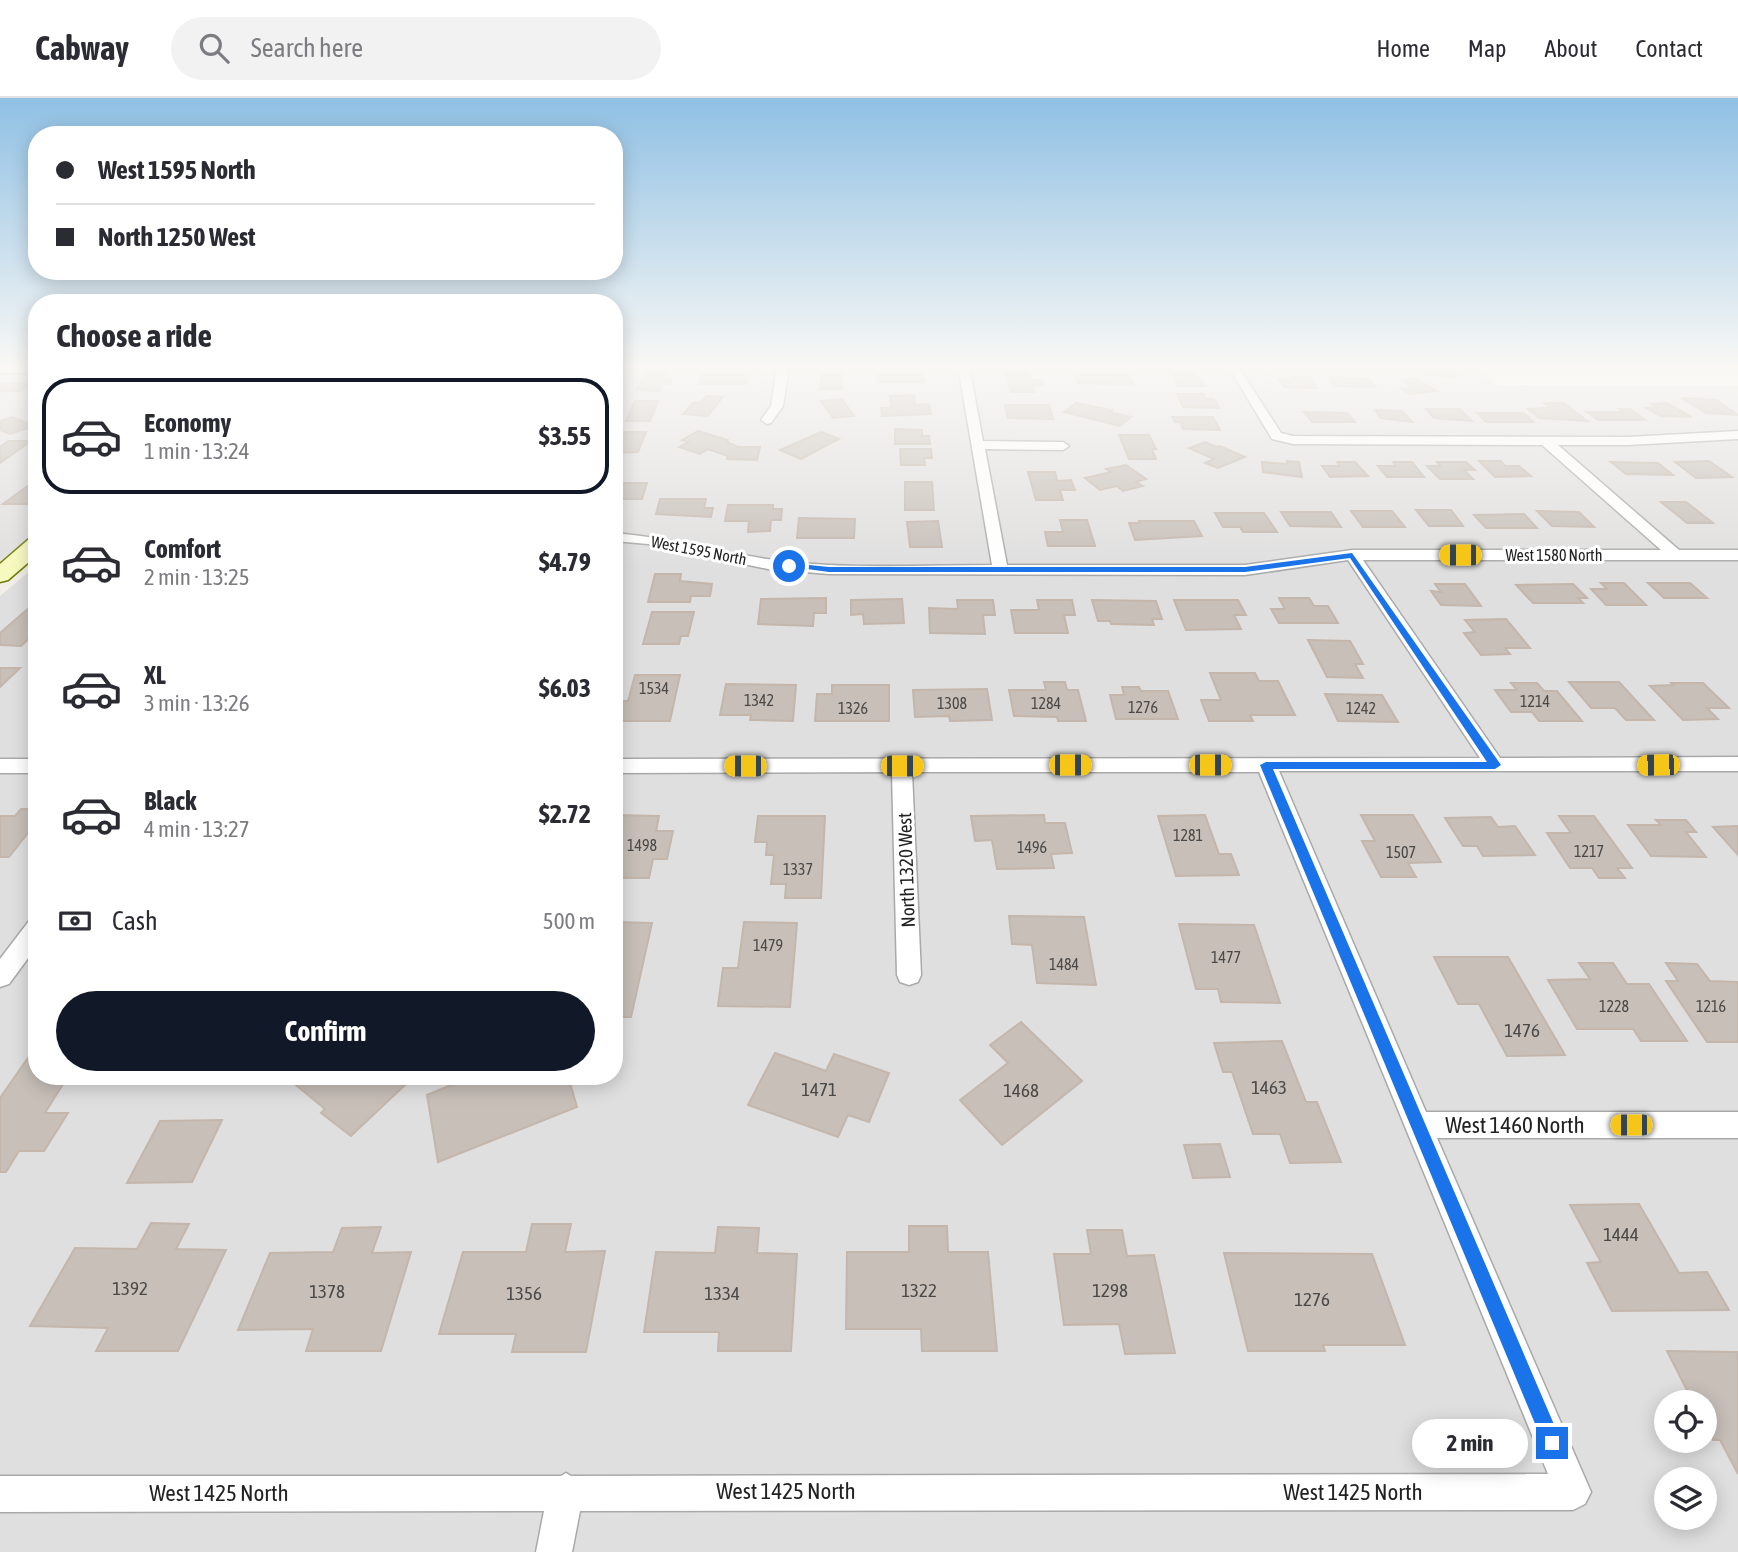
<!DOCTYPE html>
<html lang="en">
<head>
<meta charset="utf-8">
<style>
	body { margin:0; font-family:"Asap Condensed",sans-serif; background:#f2f2f3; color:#2b2b33; height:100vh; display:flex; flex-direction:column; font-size:26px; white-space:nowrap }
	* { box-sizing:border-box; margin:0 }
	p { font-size:23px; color:#7c7c81 }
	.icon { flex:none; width:38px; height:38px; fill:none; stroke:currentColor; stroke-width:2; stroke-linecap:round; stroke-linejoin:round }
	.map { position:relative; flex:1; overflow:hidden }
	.panel { position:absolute; left:28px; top:196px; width:595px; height:791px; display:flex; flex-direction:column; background:#fff; border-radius:28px; box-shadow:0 4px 18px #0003 }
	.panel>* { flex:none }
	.hud { position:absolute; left:28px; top:28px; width:595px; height:154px; border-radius:28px; box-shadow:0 4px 18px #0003; display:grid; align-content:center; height:154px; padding:0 28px; background:#fff }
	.controls { position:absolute; left:1654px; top:1292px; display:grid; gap:14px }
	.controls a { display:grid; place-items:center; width:63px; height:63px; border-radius:50%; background:#fff; box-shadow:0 4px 18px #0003; font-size:35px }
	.end { position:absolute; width:32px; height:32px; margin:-16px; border:9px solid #1a73e8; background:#fff; box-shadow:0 0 0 4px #fff }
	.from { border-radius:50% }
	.bubble { position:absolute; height:49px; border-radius:24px; background:#fff; box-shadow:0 4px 18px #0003; font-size:23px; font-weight:700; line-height:49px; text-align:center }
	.car { position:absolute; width:21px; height:42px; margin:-21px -10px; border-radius:9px; box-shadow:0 0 5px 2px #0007; background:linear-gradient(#f5c518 24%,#345 0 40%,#f5c518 0 76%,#345 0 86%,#f5c518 0) }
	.hud b { display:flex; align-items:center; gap:24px; height:66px; font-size:26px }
	.hud b+b { border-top:2px solid #e1e1e2 }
	.hud i { width:18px; height:18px; background:#2b2b33 }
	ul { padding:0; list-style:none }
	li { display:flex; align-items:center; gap:21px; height:116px; margin:0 14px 10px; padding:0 14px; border:4px solid transparent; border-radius:28px }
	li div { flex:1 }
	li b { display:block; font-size:26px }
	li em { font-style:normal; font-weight:700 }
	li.on { border-color:#111827 }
	li>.icon { width:63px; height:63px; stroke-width:1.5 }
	h2 { padding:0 28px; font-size:32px; line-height:84px }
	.pay { display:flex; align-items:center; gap:18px; height:77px; padding:0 28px; font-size:26px }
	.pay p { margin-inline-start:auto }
	.button { display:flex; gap:14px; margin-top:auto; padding:14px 28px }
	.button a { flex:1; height:80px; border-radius:42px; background:#111827; color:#fff; font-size:28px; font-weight:700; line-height:80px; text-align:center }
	header { display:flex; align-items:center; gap:42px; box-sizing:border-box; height:98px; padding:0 35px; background:#fff; border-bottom:2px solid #e1e1e2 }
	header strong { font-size:33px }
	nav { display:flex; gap:38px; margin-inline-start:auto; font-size:24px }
	.search { width:490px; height:63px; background:#f2f2f3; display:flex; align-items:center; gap:18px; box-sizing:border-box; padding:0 24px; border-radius:38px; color:#7c7c81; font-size:26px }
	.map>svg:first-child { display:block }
	.residential { fill:#e0dfdf; fill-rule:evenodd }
	.education { fill:#ffffe5 }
	.building { fill:#c7bfb8; stroke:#c4b6ab; stroke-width:2 }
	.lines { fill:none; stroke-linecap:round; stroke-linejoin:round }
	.street-casing { stroke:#a9a9a9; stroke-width:3 }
	.secondary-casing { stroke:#707d05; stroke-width:3 }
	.street { fill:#fff; fill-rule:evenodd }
	.secondary { fill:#f7fabf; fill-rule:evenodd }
	.route { fill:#1a73e8 }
	.labels { text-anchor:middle; stroke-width:6; stroke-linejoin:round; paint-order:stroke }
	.far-street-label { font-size:16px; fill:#222; stroke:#fff }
	.number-label { font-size:16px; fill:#4b4948 }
	.street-label { font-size:19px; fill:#222; stroke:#fff }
	.near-number-label { font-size:19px; fill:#4b4948 }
	.near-street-label { font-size:23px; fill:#222; stroke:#fff }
</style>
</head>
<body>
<header>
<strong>Cabway</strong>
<div class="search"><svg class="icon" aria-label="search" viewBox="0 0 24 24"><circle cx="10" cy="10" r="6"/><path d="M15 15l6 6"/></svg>Search here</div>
<nav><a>Home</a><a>Map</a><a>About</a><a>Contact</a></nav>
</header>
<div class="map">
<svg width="1738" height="1454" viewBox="0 0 1738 1454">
	<rect width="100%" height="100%" fill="#f2efe9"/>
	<g class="residential">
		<path d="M0 268H37V433L0 463Z"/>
		<path d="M614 268H1475L1497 287H1738V1454H0V498L37 467V978H614ZM1666 1304H1704V1342H1666ZM1666 1381H1704V1419H1666Z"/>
	</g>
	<path class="education" d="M1475 268H1738V287H1497Z"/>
	<g class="building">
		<path d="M1434 268 1456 269V280L1424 275 1425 269 1434 270Z"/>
		<path d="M646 273 667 274 663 281H672L670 286H663L660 293 637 292Z"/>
		<path d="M1004 273 1029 274 1031 282H1042L1044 287H1032L1034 294H1011Z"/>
		<path d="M1171 275H1194L1206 288H1178Z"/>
		<path d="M702 276H748L746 286H699Z"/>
		<path d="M822 276H842V291H820Z"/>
		<path d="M877 276H923L924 284H878Z"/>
		<path d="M1075 276H1128L1134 287 1078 285Z"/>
		<path d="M1293 279H1309L1317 290 1284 289 1279 281H1295Z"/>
		<path d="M1328 279 1369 281 1375 289 1334 288Z"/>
		<path d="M1415 280 1437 293 1410 296 1401 291 1414 290 1401 282Z"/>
		<path d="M0 285H32L20 293H0Z"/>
		<path d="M1177 296H1204L1206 301H1214L1219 310 1183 309Z"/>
		<path d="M914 297 915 307 929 306 931 316 882 318 881 310H891L890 298Z"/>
		<path d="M707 298 723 299 708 318 683 316 694 304 700 305Z"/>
		<path d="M1681 300 1716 302 1738 317 1706 315Z"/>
		<path d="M842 301 854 318 833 320 821 303Z"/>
		<path d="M635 303H658L650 323H626Z"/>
		<path d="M1076 305 1112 312 1110 314 1131 319 1120 328 1064 314Z"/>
		<path d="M1544 305H1564L1587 323 1539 320 1528 311 1551 310Z"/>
		<path d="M1666 305 1692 319 1661 318 1646 310 1658 309 1652 306Z"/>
		<path d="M1005 307H1049L1053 321 1008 320Z"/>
		<path d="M1426 311H1460L1472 323 1434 320Z"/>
		<path d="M1620 311H1630L1645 322H1598L1587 314H1624Z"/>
		<path d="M1375 312 1402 313 1412 324 1381 320Z"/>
		<path d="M1304 314 1347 315 1355 324H1312Z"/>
		<path d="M1477 315H1524L1533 324H1486Z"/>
		<path d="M12 319 34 328 10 336 0 332V323Z"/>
		<path d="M1172 319H1213L1220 332 1183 331 1180 324H1175Z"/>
		<path d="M895 331 922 332V338H929L930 346H895Z"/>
		<path d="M698 333 728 342 727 344 738 349H760L757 362 727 361 728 358 708 351 700 356 679 349 689 344 682 342Z"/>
		<path d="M623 334H646L638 354 615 355Z"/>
		<path d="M821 334 839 341 801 361 780 352Z"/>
		<path d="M1119 337H1149L1156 351H1152L1156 361H1129Z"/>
		<path d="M8 343H31L0 365V349Z"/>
		<path d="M1205 344 1216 349 1220 348 1245 359 1218 370 1205 365 1214 361 1189 350Z"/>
		<path d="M900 351H931L932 360H924L925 367H901Z"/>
		<path d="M1287 363 1299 364 1302 379 1263 374 1262 364 1287 366Z"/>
		<path d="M1479 363H1501L1505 368H1519L1531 378 1495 379Z"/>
		<path d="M1709 363 1732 379 1696 380 1675 364Z"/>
		<path d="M1337 364H1355L1368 378 1330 379 1322 368H1340Z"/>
		<path d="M1393 364H1412L1424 379H1387L1378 368H1396Z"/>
		<path d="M1437 364H1466L1475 372H1464L1473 381H1440L1427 368H1441Z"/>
		<path d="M1611 364 1658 365 1673 377 1626 376Z"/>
		<path d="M1126 367 1146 381 1136 384 1143 388 1123 393 1117 388 1100 392 1085 380 1111 374 1106 371Z"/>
		<path d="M1028 374H1055L1057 383 1071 382 1075 392H1060L1063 402H1036Z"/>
		<path d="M37 381 36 406H3Z"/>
		<path d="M905 384H932L934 412H905Z"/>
		<path d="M614 385H647L642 401H620L614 409Z"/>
		<path d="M660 401H706L704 410H713L711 419 656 416Z"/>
		<path d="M1661 404H1686L1713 425H1687Z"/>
		<path d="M728 407H773V411H782L781 422H771L770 433 748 434 749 423H725Z"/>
		<path d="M1416 412H1451L1463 428H1429Z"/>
		<path d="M1351 413H1392L1405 429H1363Z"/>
		<path d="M1537 413 1579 414 1594 429 1552 428Z"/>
		<path d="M1281 414H1331L1341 429 1290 428Z"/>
		<path d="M1215 415H1264L1277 434H1243L1240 429H1223Z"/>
		<path d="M1524 416 1537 430H1486L1474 417Z"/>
		<path d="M799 420 855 421 854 440H797Z"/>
		<path d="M1060 422H1087L1095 448H1048L1045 434H1063Z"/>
		<path d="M938 423 942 449H910L907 424Z"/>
		<path d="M1139 423H1194L1202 438 1135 442 1129 425H1140Z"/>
		<path d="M655 476H681L680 483 712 486 710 498H691L690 504H648Z"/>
		<path d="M1601 485H1624L1646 507H1606L1591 491H1607Z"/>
		<path d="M1648 485H1690L1707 500H1664Z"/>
		<path d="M1435 486H1465L1481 508 1441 507 1431 493 1441 494Z"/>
		<path d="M1573 486 1587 500H1578L1583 505H1533L1516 487Z"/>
		<path d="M826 500V515H814L813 528 758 526 761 501Z"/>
		<path d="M1279 500H1309L1314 508H1328L1338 525H1279L1271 511H1285Z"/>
		<path d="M902 501 904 525 864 526 863 516 851 517V502Z"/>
		<path d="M957 502H993L995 517H983L985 536 930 535 929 510 958 511Z"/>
		<path d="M1037 502H1072L1075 517H1064L1068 535H1015L1011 512H1039Z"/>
		<path d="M1092 502 1156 503 1162 521H1152L1154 527 1111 526 1110 523H1098Z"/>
		<path d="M1174 502H1238L1246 517H1234L1241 531 1186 532Z"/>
		<path d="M30 509H37V533L21 548 0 547V535Z"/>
		<path d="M652 514H694L688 538H681L679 546H643Z"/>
		<path d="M1506 521 1530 550H1505L1510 556 1481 557 1464 535 1475 534 1465 522Z"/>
		<path d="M1308 542 1350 543 1363 566H1355L1363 580 1327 579Z"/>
		<path d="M0 570H20L0 589Z"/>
		<path d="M1210 575H1255L1259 583H1278L1295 617H1250L1253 623H1209L1201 602H1221Z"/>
		<path d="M635 577H680L670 623H614L619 603H628Z"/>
		<path d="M1044 584H1065L1067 592H1078L1086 623H1058L1057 619 1014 618 1009 592H1046Z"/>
		<path d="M1569 584H1619L1654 622H1626L1615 610H1591Z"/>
		<path d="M1511 585H1537L1544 593H1557L1582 623H1539L1532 614H1511L1495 592H1517Z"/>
		<path d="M1671 585H1703L1729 610H1707L1718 621 1683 622 1650 588 1673 587Z"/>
		<path d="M726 586 796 587 793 623 750 622 751 617H720Z"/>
		<path d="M832 587H889V623H815L817 596H832Z"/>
		<path d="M1122 589H1139L1141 593H1168L1178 621H1116L1110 597H1124Z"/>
		<path d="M987 591 992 622 950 623 949 618 915 619 913 592Z"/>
		<path d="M1325 596 1382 597 1398 624 1338 623Z"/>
		<path d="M21 711H37V732L28 735 9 759H0V718H15Z"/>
		<path d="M614 717 659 718 656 733H673L667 761H653L649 780H614Z"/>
		<path d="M1044 717 1045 725H1065L1072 755 1051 756 1054 770 997 771 992 742 975 743 971 718Z"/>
		<path d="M1205 717 1219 756H1231L1239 777 1176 778 1158 718Z"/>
		<path d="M1361 717H1413L1441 764 1408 765 1416 779H1381L1362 743H1375Z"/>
		<path d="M758 718H825L821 800H785L786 786H771L774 757H766L767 744H755Z"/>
		<path d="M1559 718H1594L1632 770H1617L1625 780H1599L1592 770H1570L1547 735H1571Z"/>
		<path d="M1491 719 1498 729 1515 728 1535 757 1483 758 1477 748H1463L1445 720Z"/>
		<path d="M1656 722H1686L1696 734H1686L1706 759 1651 758 1628 727H1661Z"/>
		<path d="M1738 728V757L1713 729Z"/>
		<path d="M1009 818 1084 819 1096 887 1037 885 1032 847 1012 846Z"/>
		<path d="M614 824 652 825 631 919H614Z"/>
		<path d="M744 824 797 825 790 909 718 908 723 870H738Z"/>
		<path d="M1179 826 1254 827 1280 905 1221 904 1218 891H1196Z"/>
		<path d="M1434 859H1508L1565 957 1507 958 1479 906H1458Z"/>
		<path d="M1579 865H1613L1627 886H1649L1687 943H1641L1633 931H1577L1548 882 1590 881Z"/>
		<path d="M1666 865 1697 866 1710 883 1738 884V944H1707L1666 883H1678Z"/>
		<path d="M1021 924 1082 983 1002 1047 960 1002 1008 965 990 947Z"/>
		<path d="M1282 943 1306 1004H1317L1341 1064 1290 1065 1280 1036H1253L1232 974H1223L1214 945Z"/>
		<path d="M32 954H37V978H68L45 1015H68L44 1053H19L6 1074H0V1000Z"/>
		<path d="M775 955 826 973 834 956 889 975 869 1024 848 1017 838 1039 748 1007Z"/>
		<path d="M285 978H397L407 985 351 1038 321 1015 325 1011Z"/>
		<path d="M453 978H568L577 1009 438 1064 427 997 454 986Z"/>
		<path d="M222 1022 192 1084 127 1085 160 1023Z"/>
		<path d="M1220 1046 1230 1079 1193 1080 1184 1047Z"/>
		<path d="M1639 1106 1679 1175 1707 1174 1729 1212 1612 1213 1587 1165 1601 1164 1570 1107Z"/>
		<path d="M151 1125 189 1126 176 1151 226 1152 178 1253H96L108 1230 30 1228 75 1150 137 1151Z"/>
		<path d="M532 1126H571L565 1154 605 1153 586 1254H512L516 1236H439L463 1154H526Z"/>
		<path d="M909 1128H947L948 1154H988L997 1253H922L921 1231H846L847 1154H909Z"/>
		<path d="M381 1129 372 1155 411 1154 381 1253H306L313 1231 238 1232 270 1155 333 1154 342 1130Z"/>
		<path d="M718 1129 759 1130 757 1155 797 1156 791 1253H718L719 1234H644L656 1154 715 1155Z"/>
		<path d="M1087 1132H1122L1127 1158 1154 1157 1175 1255 1125 1256 1119 1226 1064 1227 1054 1156H1091Z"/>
		<path d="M1224 1155 1372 1156 1405 1247H1323L1325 1253H1248Z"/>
		<path d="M1667 1253 1738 1254V1376L1720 1342H1713L1704 1326V1304H1693Z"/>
	</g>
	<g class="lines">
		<g class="street-casing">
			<g id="street">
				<path d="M777 268H789L783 308 771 325 767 326 761 322 771 308Z"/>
				<path d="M958 268H969L983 343 1063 344 1069 348 1063 352 985 351 1007 467H1245L1352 452H1661L1542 347 1293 346 1272 341 1228 268H1238L1281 335 1293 338 1628 339 1738 333V341L1628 347H1558L1679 452H1738V462H1363L1500 660 1738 659V673H1279L1426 1014H1738V1040H1437L1591 1394 1585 1406 1573 1412 580 1413 572 1454H536L544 1413 0 1414V1378H561L566 1375 571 1378 1548 1376 1259 674H912L921 877 918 884 909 887 900 884 897 877 892 674 614 675V661L1480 660 1348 462 1245 477 829 476 768 471 648 446 614 443V435C666 439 716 453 767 461 840 472 917 467 992 467Z"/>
				<rect x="0" y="269" width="37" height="6"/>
				<rect x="0" y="661" width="37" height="14"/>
				<path d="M37 821V848L9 886 0 889V861L29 823Z"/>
			</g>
		</g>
		<g class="secondary-casing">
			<path id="secondary" d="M37 440V457L8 482 0 484V466L29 441Z"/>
		</g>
		<use href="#street" class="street"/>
		<use href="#secondary" class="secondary"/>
	</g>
	<linearGradient id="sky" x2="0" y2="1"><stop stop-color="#8fc0e4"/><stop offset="0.57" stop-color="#f9f8f5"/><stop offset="1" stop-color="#f9f8f5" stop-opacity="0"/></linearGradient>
	<rect width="1738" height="471" fill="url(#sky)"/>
	<path class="route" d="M1352 455 1501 667 1495 671H1273L1562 1345 1559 1352 1552 1354 1546 1352 1260 667 1266 664H1487L1350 460 1245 474H829L785 468 789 465 829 469H1245Z"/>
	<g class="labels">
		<g class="far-street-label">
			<text transform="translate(699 452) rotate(11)" y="6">West 1595 North</text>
			<text x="1554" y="463">West 1580 North</text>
		</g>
		<g class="number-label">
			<text x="654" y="596">1534</text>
			<text x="759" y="608">1342</text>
			<text x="1535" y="609">1214</text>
			<text x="952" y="611">1308</text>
			<text x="1046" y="611">1284</text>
			<text x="1143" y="615">1276</text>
			<text x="853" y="616">1326</text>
			<text x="1361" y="616">1242</text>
			<text x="1188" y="743">1281</text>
			<text x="642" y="753">1498</text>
			<text x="1032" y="755">1496</text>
			<text x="1589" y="759">1217</text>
			<text x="1401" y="760">1507</text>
			<text x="798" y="777">1337</text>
			<text x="768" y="853">1479</text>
			<text x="1226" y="865">1477</text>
			<text x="1064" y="872">1484</text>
			<text x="1614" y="914">1228</text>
			<text x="1711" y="914">1216</text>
		</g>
		<g class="street-label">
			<text transform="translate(906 772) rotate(-92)" y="7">North 1320 West</text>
		</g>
		<g class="near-number-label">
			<text x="1522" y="939">1476</text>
			<text x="1269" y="996">1463</text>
			<text x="819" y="998">1471</text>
			<text x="1021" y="999">1468</text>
			<text x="1621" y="1143">1444</text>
			<text x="130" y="1197">1392</text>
			<text x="919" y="1199">1322</text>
			<text x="1110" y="1199">1298</text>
			<text x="327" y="1200">1378</text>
			<text x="524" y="1202">1356</text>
			<text x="722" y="1202">1334</text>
			<text x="1312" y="1208">1276</text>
		</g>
		<g class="near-street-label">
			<text x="1515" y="1035">West 1460 North</text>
			<text x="786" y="1401">West 1425 North</text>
			<text x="1353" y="1402">West 1425 North</text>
			<text x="219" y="1403">West 1425 North</text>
		</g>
	</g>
</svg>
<div class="controls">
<a><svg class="icon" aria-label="locate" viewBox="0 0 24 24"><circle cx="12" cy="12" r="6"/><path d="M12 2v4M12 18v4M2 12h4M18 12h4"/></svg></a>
<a><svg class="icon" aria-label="layers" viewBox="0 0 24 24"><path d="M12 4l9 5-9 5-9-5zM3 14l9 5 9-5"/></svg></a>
</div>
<i class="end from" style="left:789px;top:468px"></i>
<i class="end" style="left:1552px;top:1345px"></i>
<div class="bubble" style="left:1412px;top:1321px;width:116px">2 min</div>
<i class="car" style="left:1460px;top:457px;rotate:270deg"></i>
<i class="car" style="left:1070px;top:667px;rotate:90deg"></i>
<i class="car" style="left:1210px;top:667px;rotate:90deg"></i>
<i class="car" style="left:1658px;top:667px;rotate:269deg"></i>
<i class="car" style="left:745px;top:668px;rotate:270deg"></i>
<i class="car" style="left:902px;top:668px;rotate:90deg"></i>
<i class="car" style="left:1631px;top:1027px;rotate:270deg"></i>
<div class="hud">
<b><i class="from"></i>West 1595 North</b>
<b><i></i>North 1250 West</b>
</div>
<section class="panel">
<h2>Choose a ride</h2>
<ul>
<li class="on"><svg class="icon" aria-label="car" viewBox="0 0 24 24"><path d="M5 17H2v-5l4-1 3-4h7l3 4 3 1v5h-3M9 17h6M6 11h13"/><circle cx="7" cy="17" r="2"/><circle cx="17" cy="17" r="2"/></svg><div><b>Economy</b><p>1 min · 13:24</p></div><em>$3.55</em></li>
<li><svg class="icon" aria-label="car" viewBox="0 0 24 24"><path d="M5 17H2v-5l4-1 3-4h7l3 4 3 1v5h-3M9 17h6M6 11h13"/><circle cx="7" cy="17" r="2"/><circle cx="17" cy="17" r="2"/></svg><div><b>Comfort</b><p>2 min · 13:25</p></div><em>$4.79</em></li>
<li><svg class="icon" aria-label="car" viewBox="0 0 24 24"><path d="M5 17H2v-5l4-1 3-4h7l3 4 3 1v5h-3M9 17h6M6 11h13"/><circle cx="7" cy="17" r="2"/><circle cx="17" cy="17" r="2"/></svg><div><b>XL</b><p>3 min · 13:26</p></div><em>$6.03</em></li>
<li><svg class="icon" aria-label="car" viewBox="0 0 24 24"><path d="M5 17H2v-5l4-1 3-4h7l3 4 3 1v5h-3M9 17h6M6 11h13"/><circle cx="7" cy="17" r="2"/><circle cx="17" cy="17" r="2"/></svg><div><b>Black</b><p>4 min · 13:27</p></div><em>$2.72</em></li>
</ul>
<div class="pay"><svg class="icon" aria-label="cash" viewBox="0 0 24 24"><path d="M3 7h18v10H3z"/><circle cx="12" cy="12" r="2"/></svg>Cash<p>500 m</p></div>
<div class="button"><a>Confirm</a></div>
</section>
</div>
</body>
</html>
